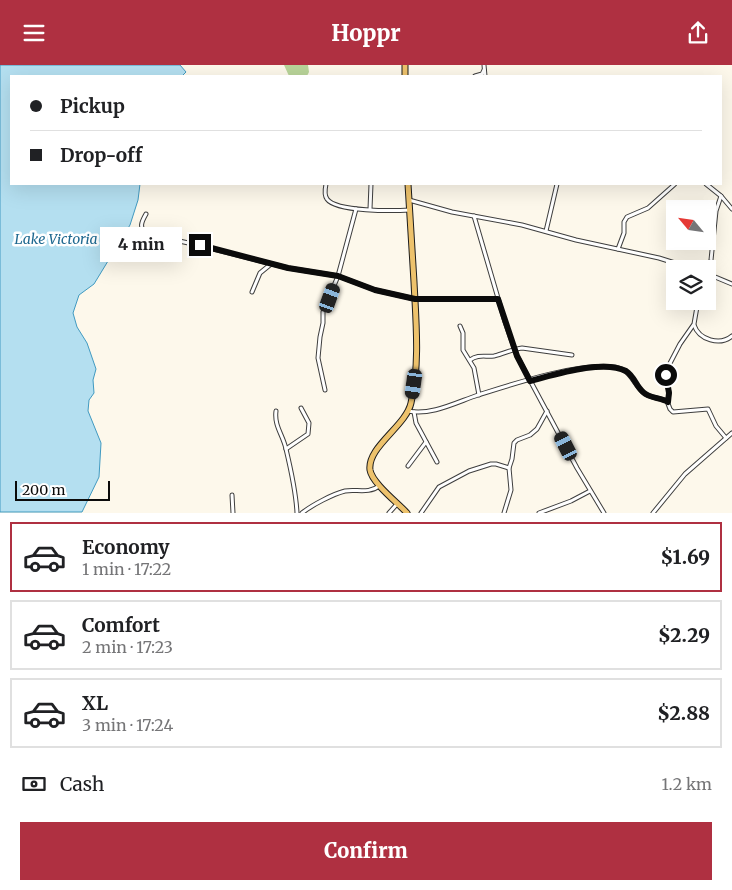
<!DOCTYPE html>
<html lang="en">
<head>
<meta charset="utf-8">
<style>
	body { margin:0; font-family:Merriweather,serif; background:#f2f2f2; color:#202124; height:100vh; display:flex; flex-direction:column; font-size:19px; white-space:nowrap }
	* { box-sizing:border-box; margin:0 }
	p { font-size:16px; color:#757577 }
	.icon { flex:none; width:28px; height:28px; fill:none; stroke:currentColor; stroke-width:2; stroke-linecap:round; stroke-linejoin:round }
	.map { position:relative; height:448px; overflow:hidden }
	.panel { display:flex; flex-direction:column; background:#fff; flex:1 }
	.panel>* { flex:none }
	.banner { position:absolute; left:10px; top:10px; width:712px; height:110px; border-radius:0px; box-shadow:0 5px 20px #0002; display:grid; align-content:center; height:110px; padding:0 20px; background:#fff }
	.needle { width:32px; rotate:299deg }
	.tools { position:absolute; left:666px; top:135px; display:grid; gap:10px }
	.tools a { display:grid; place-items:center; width:50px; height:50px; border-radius:0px; background:#fff; box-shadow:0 5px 20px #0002; font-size:25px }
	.scale { position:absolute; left:15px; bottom:12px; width:95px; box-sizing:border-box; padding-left:5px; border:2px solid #0b0b0b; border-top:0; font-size:14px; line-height:18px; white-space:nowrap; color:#0b0b0b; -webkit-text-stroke:4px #fff; paint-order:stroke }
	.end { position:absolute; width:22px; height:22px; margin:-11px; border:6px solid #0b0b0b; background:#fff; box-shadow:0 0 0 2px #fff }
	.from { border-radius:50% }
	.bubble { position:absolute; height:35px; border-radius:0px; background:#fff; box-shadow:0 5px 20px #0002; font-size:16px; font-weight:800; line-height:35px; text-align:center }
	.car { position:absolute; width:15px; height:30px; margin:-15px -8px; border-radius:6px; box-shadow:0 0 4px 1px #0007; background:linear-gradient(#222 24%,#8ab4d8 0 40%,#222 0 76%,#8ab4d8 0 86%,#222 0) }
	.banner b { display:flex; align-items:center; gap:18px; height:48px; font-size:19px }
	.banner b+b { border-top:1px solid #e0e0e0 }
	.banner i { width:12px; height:12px; background:#202124 }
	ul { padding:9px 0 0; list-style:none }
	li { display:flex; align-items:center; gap:15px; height:70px; margin:0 10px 8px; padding:0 10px; border:2px solid #e0e0e0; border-radius:0px }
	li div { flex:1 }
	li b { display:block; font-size:19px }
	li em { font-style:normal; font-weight:800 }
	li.current { border-color:#af3041 }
	li>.icon { width:45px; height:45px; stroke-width:1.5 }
	.pay { display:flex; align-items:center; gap:12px; height:55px; padding:0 20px; font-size:19px }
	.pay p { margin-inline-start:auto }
	.action { display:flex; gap:10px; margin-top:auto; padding:10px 20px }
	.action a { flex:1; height:58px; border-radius:0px; background:#af3041; color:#fff; font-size:20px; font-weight:800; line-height:58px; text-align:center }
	header { display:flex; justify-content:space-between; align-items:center; height:65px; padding:0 20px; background:#af3041; color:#fff; font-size:22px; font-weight:800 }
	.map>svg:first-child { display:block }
	.forest { fill:#b9d499 }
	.water { fill:#b4dff0; stroke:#419ac1 }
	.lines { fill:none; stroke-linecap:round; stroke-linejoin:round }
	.minor-casing { stroke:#3e3e3e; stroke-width:5 }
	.primary-casing { stroke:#1c1c1c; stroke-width:7 }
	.minor { stroke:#fff; stroke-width:3 }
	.primary { stroke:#edc26c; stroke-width:5 }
	.route { stroke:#0b0b0b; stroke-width:6 }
	.labels { text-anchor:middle; stroke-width:5; stroke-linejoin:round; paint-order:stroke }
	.water-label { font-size:14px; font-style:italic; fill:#206a91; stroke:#fff }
</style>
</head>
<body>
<header><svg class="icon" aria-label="menu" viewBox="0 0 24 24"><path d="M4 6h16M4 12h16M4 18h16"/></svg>Hoppr<svg class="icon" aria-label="share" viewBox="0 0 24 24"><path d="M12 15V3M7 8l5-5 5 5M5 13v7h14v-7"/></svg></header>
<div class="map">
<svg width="732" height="448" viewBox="0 0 732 448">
	<rect width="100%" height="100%" fill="#fdf8eb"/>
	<path class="forest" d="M284 0H308L309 7 307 11H289Z"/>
	<path class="water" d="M0 0H180L186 7 182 11H11V119H140L138 135 130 160 94 219 79 230 73 248 77 262 87 278 96 304 93 315 94 328 89 335 88 346 101 378 99 412 82 447H0Z"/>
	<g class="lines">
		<g class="minor-casing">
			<g id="minor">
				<path d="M484 0 485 11"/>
				<path d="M475 11 482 9 484 5"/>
				<path d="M326 119C325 124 324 130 327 134 336 147 394 146 410 145"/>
				<path d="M706 119 721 131 732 144"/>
				<path d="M409 135 452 147 522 160 576 175 659 193 694 204"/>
				<path d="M370 144 371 119"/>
				<path d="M146 149C142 156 138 163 147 169L193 179 288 203 338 211 375 225 415 234H498"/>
				<path d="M474 151 505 257 517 291 577 403 604 448"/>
				<path d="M546 166 557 119"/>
				<path d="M618 184 624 168V157L627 152 648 143 675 119"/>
				<path d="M707 204 711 195 716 146 721 131"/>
				<path d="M708 209 732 219"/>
				<path d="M252 227 260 208 271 199"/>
				<path d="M694 260C699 275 720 281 732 271"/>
				<path d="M460 261 463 268V285L474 303 479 330"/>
				<path d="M470 295C478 289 485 292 494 291 504 289 512 284 522 283L572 290"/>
				<path d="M325 325 318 293 320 272 323 258V247L338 211 356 144"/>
				<path d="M668 336 669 327 666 315 667 304 680 279 694 259 698 236"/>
				<path d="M276 346C274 361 283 370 286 384 291 405 296 426 297 448"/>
				<path d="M408 346C431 351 457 337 478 330 513 319 579 297 615 302 632 305 633 320 645 329 652 333 660 333 667 336L670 344 673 347 708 344 716 361 726 373"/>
				<path d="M414 347 416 358 437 397"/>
				<path d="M286 384 308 369 309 358 301 343"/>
				<path d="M408 401 426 377"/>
				<path d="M232 430 233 448"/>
				<path d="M302 448C312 440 333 429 345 426 356 424 369 429 379 421"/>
				<path d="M389 448 397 439"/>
				<path d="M421 448 439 422 469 406 491 399H496L509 403"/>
				<path d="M504 448 511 425 509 403 512 394 514 378 517 375 530 370 537 364 547 346"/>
				<path d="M539 448 571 436 590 426"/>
				<path d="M653 448 685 409 732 368"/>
			</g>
		</g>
		<g class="primary-casing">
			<g id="primary">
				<path d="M405 0V11"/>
				<path d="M407 448C398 438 372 418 370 405 367 382 406 361 411 338 420 299 416 257 414 217 412 184 410 152 408 119"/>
			</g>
		</g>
		<use href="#minor" class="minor"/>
		<use href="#primary" class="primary"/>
	</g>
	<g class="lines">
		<path class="route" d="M200 180 288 203 338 211 375 225 415 234H498L517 291 530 316C554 310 603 294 626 306 634 311 636 321 643 327 650 334 660 332 668 337L669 328 666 310"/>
	</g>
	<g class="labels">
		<g class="water-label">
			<text x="56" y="179">Lake Victoria</text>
		</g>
	</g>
</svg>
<div class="tools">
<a><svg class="needle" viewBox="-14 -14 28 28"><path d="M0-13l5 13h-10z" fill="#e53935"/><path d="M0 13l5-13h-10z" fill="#757577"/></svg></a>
<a><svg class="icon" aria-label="layers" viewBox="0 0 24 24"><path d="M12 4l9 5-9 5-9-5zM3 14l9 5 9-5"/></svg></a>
</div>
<div class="scale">200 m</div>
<i class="end from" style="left:666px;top:310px"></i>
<i class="end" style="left:200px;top:180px"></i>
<div class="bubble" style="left:100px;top:162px;width:82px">4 min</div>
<i class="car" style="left:330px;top:233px;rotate:20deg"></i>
<i class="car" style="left:414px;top:319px;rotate:188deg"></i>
<i class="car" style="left:566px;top:381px;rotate:333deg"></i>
<div class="banner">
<b><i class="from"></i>Pickup</b>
<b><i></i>Drop-off</b>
</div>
</div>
<section class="panel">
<ul>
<li class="current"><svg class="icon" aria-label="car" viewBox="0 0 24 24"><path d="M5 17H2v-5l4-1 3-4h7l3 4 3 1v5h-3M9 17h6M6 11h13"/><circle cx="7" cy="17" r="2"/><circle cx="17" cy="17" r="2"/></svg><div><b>Economy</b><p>1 min · 17:22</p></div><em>$1.69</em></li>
<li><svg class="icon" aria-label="car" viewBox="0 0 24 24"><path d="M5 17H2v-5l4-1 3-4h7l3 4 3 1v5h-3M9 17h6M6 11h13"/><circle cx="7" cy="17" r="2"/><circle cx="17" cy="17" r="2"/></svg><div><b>Comfort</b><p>2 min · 17:23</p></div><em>$2.29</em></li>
<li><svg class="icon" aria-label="car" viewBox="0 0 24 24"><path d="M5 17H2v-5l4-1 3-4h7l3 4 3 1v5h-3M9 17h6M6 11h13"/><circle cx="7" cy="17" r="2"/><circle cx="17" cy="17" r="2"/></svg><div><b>XL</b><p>3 min · 17:24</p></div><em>$2.88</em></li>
</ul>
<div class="pay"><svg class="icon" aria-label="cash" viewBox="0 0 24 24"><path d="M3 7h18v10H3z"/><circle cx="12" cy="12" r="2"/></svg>Cash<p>1.2 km</p></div>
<div class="action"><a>Confirm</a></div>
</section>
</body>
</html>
